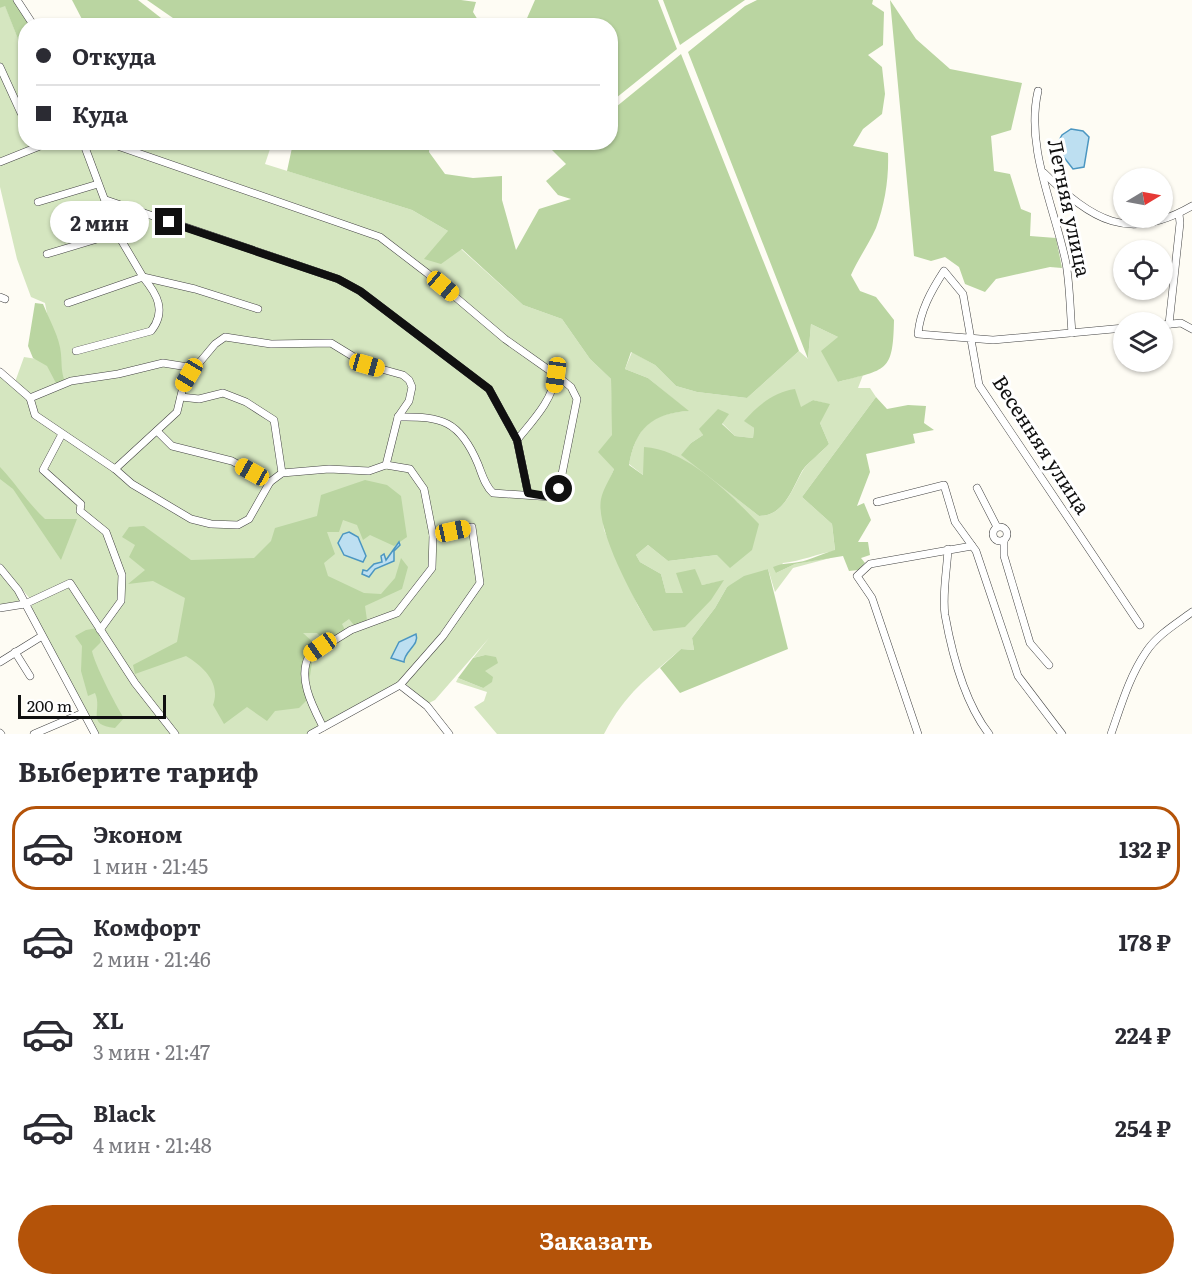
<!DOCTYPE html>
<html lang="ru">
<head>
<meta charset="utf-8">
<style>
	body { margin:0; font-family:Literata,serif; background:#f2f2f3; color:#2b2b33; height:100vh; display:flex; flex-direction:column; font-size:22px; white-space:nowrap }
	* { box-sizing:border-box; margin:0 }
	p { font-size:20px; color:#7c7c81 }
	.icon { flex:none; width:33px; height:33px; fill:none; stroke:currentColor; stroke-width:2; stroke-linecap:round; stroke-linejoin:round }
	.map { position:relative; height:734px; overflow:hidden }
	.side { display:flex; flex-direction:column; background:#fff; flex:1 }
	.side>* { flex:none }
	.hud { position:absolute; left:18px; top:18px; width:600px; height:132px; border-radius:24px; box-shadow:0 2px 4px #0004; display:grid; align-content:center; height:132px; padding:0 18px; background:#fff }
	.needle { width:39px; rotate:80deg }
	.controls { position:absolute; left:1113px; top:168px; display:grid; gap:12px }
	.controls a { display:grid; place-items:center; width:60px; height:60px; border-radius:50%; background:#fff; box-shadow:0 2px 4px #0004; font-size:30px }
	.scale { position:absolute; left:18px; bottom:15px; width:148px; box-sizing:border-box; padding-left:6px; border:3px solid #101010; border-top:0; font-size:16px; line-height:21px; white-space:nowrap; color:#101010; -webkit-text-stroke:4px #fff; paint-order:stroke }
	.end { position:absolute; width:27px; height:27px; margin:-14px; border:8px solid #101010; background:#fff; box-shadow:0 0 0 3px #fff }
	.from { border-radius:50% }
	.bubble { position:absolute; height:42px; border-radius:21px; background:#fff; box-shadow:0 2px 4px #0004; font-size:20px; font-weight:700; line-height:42px; text-align:center }
	.car { position:absolute; width:18px; height:36px; margin:-18px -9px; border-radius:8px; box-shadow:0 0 4px 2px #0007; background:linear-gradient(#f5c518 24%,#345 0 40%,#f5c518 0 76%,#345 0 86%,#f5c518 0) }
	.hud b { display:flex; align-items:center; gap:21px; height:57px; font-size:22px }
	.hud b+b { border-top:2px solid #e1e1e2 }
	.hud i { width:15px; height:15px; background:#2b2b33 }
	ul { padding:0; list-style:none }
	li { display:flex; align-items:center; gap:18px; height:84px; margin:0 12px 9px; padding:0 6px; border:3px solid transparent; border-radius:24px }
	li div { flex:1 }
	li b { display:block; font-size:22px }
	li em { font-style:normal; font-weight:700 }
	li.on { border-color:#b45309 }
	li>.icon { width:54px; height:54px; stroke-width:1.5 }
	h2 { padding:0 18px; font-size:27px; line-height:72px }
	.action { display:flex; gap:12px; margin-top:auto; padding:12px 18px }
	.action a { flex:1; height:69px; border-radius:36px; background:#b45309; color:#fff; font-size:24px; font-weight:700; line-height:69px; text-align:center }
	.map>svg:first-child { display:block }
	.green { fill:#d5e6c0; fill-rule:evenodd }
	.forest { fill:#bad5a1 }
	.water { fill:#bddff1; stroke:#4b96c1; stroke-width:1.5 }
	.lines { fill:none; stroke-linecap:round; stroke-linejoin:round }
	.minor-casing { stroke:#434343; stroke-width:8 }
	.minor { stroke:#fff; stroke-width:7 }
	.route { stroke:#101010; stroke-width:8 }
	.labels { text-anchor:middle; stroke-width:6; stroke-linejoin:round; paint-order:stroke }
	.street-label { font-size:20px; fill:#101010; stroke:#fff }
</style>
</head>
<body>
<div class="map">
<svg width="1192" height="734" viewBox="0 0 1192 734">
	<rect width="100%" height="100%" fill="#fefcf4"/>
	<g class="green">
		<path d="M5 5 25 57 26 142 272 143 265 164 412 210 448 231 461 249 523 305 562 319 590 359 611 379 614 469 601 500 604 530 638 606 653 631 723 581 702 585 694 570 683 593H666L661 574 640 562 636 555 648 545 668 561 717 555 738 503 696 469 672 454 643 475 629 464C636 429 650 413 688 411L648 378 625 369 632 352 655 365 676 386 697 392 747 398 799 351 808 359 811 324 838 337V382L863 375 858 388H870L876 397 802 497 832 524 835 551C816 554 802 561 783 563L776 573 795 564 834 557 793 568 775 592 768 569 727 587 715 608 692 638 694 650 681 649C646 680 627 691 604 734H497L474 707 484 701 487 692 456 682 458 678 483 688 485 655 473 658 489 638 435 700 427 704 406 684 316 734H99L31 611 32 601 0 564V376L15 382 24 357 56 362 45 303 31 297 17 259 0 187V8ZM813 400 824 403 820 423 829 444C821 453 808 461 802 472 792 489 784 516 759 516L682 455 691 443 703 435 700 429 708 422 722 423 735 436 753 438 754 428 745 421 801 408Z"/>
		<path d="M0 573 16 592 21 603 0 612Z"/>
	</g>
	<g class="forest">
		<path d="M0 0H14L32 25 26 26 25 57 5 6 0 8Z"/>
		<path d="M72 0H138L170 25H85Z"/>
		<path d="M147 0H461L476 2 473 12 481 25H183Z"/>
		<path d="M535 0H658L677 49 611 102 610 26 524 25Z"/>
		<path d="M663 0H745L680 45Z"/>
		<path d="M757 0H873L872 4 884 12 883 45 868 55 882 67 885 94 882 114 863 129 853 146 888 153C889 178 885 204 876 228 869 244 858 259 851 275L860 291 876 297 894 320C893 373 887 369 838 382L821 351 838 337 811 324 808 359 688 52 745 6Z"/>
		<path d="M890 0 916 39 950 69 1022 83 1011 130 991 136 994 171 1010 174 1021 209 1031 213 1030 236 1056 238 1062 268 1050 267 996 279 985 292 965 284 959 267 945 257 931 261 914 256Z"/>
		<path d="M681 54 799 351 747 398 697 392 676 386 655 365 631 352 625 369 648 378 689 411C652 413 635 429 629 465L643 475 644 447C688 450 730 494 759 524L752 550 730 568 717 555 668 561 648 545 636 555 640 562 661 574 666 593H683L676 573 695 569 702 585 724 580 711 600 685 627 653 631C637 605 595 530 601 499 603 489 610 479 614 469L598 452 612 435 611 379 590 359 562 319 523 305 462 249 441 264 424 259 448 231 412 210 287 171 293 143H430L429 152 445 174 473 178 502 176V200L516 250 539 209 571 199 558 195 546 181 566 164 546 144 610 142 611 111Z"/>
		<path d="M35 303 43 304C49 319 60 338 61 354 62 366 61 371 65 382L57 385 47 366 33 358 28 346Z"/>
		<path d="M795 389 801 407 813 400 830 404 820 423 829 444C821 453 809 461 802 471 792 489 784 516 759 516L681 455 691 443 703 435 699 429 718 409 729 414 722 424 735 436 753 438 754 428 744 421C758 405 774 392 795 389Z"/>
		<path d="M876 397 887 409 908 405 926 406 924 423 934 430 913 434 915 443 866 454 870 472 857 506 864 503 871 520 858 542H868L870 555 861 558 865 563 858 570 849 571 843 556 795 564 776 573 773 567C784 562 796 564 807 560 817 557 824 553 835 550L832 524 802 497Z"/>
		<path d="M0 467C17 485 26 501 45 519H77L61 560 13 489 0 479Z"/>
		<path d="M365 480 387 485 401 496 407 537 394 546 370 535 363 540 357 525 343 520 339 532H327L335 554 324 563 328 576 364 593 381 594 395 578 401 558 408 567 402 589 365 606 368 627 357 629 349 619 342 624 346 632 329 645 317 633H303L315 644 306 701 299 708 275 711 267 721 247 707 224 724 213 705C221 683 204 667 186 656L135 674 133 665 177 642 185 598 153 581 128 584 145 570 129 557 135 545 122 537 129 527 144 526 191 560 254 558 271 541 275 528 317 516 321 495Z"/>
		<path d="M768 569 788 649 680 693 660 668 681 649 694 650 692 638 715 608 727 587 744 576Z"/>
		<path d="M97 628 101 642 92 651C94 663 116 706 124 718L115 728C85 725 103 710 95 693L88 696 81 671 82 646 75 636 86 630Z"/>
		<path d="M485 655 496 657 498 663 485 671 493 677 492 682 483 688 458 678 473 658Z"/>
	</g>
	<g class="water">
		<path d="M1071 129 1083 131 1089 137 1084 167 1073 169 1059 151 1057 144 1062 135Z"/>
		<path d="M349 532 358 537 366 556 363 562 344 555 338 543 343 534Z"/>
		<path d="M399 542 400 545 394 551V561L375 569 369 577 362 574 363 570 367 571 374 564 382 562 381 556 384 554 386 560Z"/>
		<path d="M416 634C420 645 404 651 404 662L391 658 399 642Z"/>
	</g>
	<g class="lines">
		<g class="minor-casing">
			<g id="minor">
				<path d="M17 0 34 26"/>
				<path d="M0 67 21 113 26 117"/>
				<path d="M1038 91C1025 148 1055 208 1066 263 1070 286 1070 310 1072 333"/>
				<path d="M83 142 117 233 143 277 195 289 258 309"/>
				<path d="M106 142 380 237 427 273 505 339 556 375C552 401 533 420 517 440"/>
				<path d="M0 162 50 142"/>
				<path d="M1044 173C1092 220 1128 243 1192 206"/>
				<path d="M106 200 338 279 360 291 489 389 517 440 528 493"/>
				<path d="M38 202 98 184"/>
				<path d="M47 254 117 233"/>
				<path d="M0 297 5 299"/>
				<path d="M68 303 143 277C157 294 167 311 151 331L76 351"/>
				<path d="M1169 324 1180 223 1179 214"/>
				<path d="M1162 325 1181 323 1192 329"/>
				<path d="M1124 328 993 340 918 334C920 311 931 291 944 271L963 294 979 385 1140 625"/>
				<path d="M0 372 30 398 71 381 118 374 163 363 188 367 189 375 215 344 225 337 271 344 331 343 367 365 403 375 409 380 412 387 409 401 398 417 386 465"/>
				<path d="M181 397 199 399 223 393 246 402 274 420 282 473"/>
				<path d="M30 398 35 415 115 469 132 484 191 519 211 524 238 525 249 519 270 482 282 473 329 469 369 471 386 465 410 469 424 489 433 535 432 568 397 613 351 630 309 656C297 678 313 707 323 727"/>
				<path d="M398 417C442 416 460 421 478 464 482 474 485 486 493 493L552 497 559 489 577 399 571 387 556 375"/>
				<path d="M157 431 172 446 232 461 270 482"/>
				<path d="M62 434 43 470 81 504 80 511 106 532 122 575 121 601 100 630"/>
				<path d="M115 469 177 412 183 387 189 375"/>
				<path d="M977 488 997 527"/>
				<path d="M877 502 944 485 955 522 976 551 1018 676 1062 734"/>
				<circle cx="1000" cy="534" r="7"/>
				<path d="M1004 540V556L1030 643 1049 665"/>
				<path d="M948 549C947 570 942 595 945 615 952 654 965 703 989 734"/>
				<path d="M0 568 18 590 95 734"/>
				<path d="M0 608 25 604 70 583 135 683 175 734"/>
				<path d="M15 652 30 676"/>
				<path d="M0 662 42 636"/>
				<path d="M400 685 427 706 449 734"/>
				<path d="M0 733 1 734"/>
				<path d="M34 734 83 713"/>
				<path d="M311 734 400 685 443 636 480 583 472 527 433 535"/>
				<path d="M918 734 872 598 857 576 870 564 972 546"/>
				<path d="M1111 734C1121 706 1129 677 1146 652 1157 635 1176 624 1192 612"/>
			</g>
		</g>
		<use href="#minor" class="minor"/>
	</g>
	<g class="lines">
		<path class="route" d="M169 222 338 279 360 291 489 389 517 440 528 493 552 497 559 489"/>
	</g>
	<g class="labels">
		<g class="street-label">
			<text transform="translate(1069 208) rotate(78)" y="7">Летняя улица</text>
			<text transform="translate(1041 445) rotate(57)" y="7">Весенняя улица</text>
		</g>
	</g>
</svg>
<div class="controls">
<a><svg class="needle" viewBox="-14 -14 28 28"><path d="M0-13l5 13h-10z" fill="#e53935"/><path d="M0 13l5-13h-10z" fill="#7c7c81"/></svg></a>
<a><svg class="icon" aria-label="locate" viewBox="0 0 24 24"><circle cx="12" cy="12" r="6"/><path d="M12 2v4M12 18v4M2 12h4M18 12h4"/></svg></a>
<a><svg class="icon" aria-label="layers" viewBox="0 0 24 24"><path d="M12 4l9 5-9 5-9-5zM3 14l9 5 9-5"/></svg></a>
</div>
<div class="scale">200 m</div>
<i class="end from" style="left:559px;top:489px"></i>
<i class="end" style="left:169px;top:222px"></i>
<div class="bubble" style="left:50px;top:201px;width:99px">2 мин</div>
<i class="car" style="left:443px;top:286px;rotate:130deg"></i>
<i class="car" style="left:367px;top:365px;rotate:106deg"></i>
<i class="car" style="left:189px;top:375px;rotate:211deg"></i>
<i class="car" style="left:556px;top:375px;rotate:188deg"></i>
<i class="car" style="left:252px;top:472px;rotate:299deg"></i>
<i class="car" style="left:453px;top:531px;rotate:78deg"></i>
<i class="car" style="left:320px;top:647px;rotate:235deg"></i>
<div class="hud">
<b><i class="from"></i>Откуда</b>
<b><i></i>Куда</b>
</div>
</div>
<section class="side">
<h2>Выберите тариф</h2>
<ul>
<li class="on"><svg class="icon" aria-label="car" viewBox="0 0 24 24"><path d="M5 17H2v-5l4-1 3-4h7l3 4 3 1v5h-3M9 17h6M6 11h13"/><circle cx="7" cy="17" r="2"/><circle cx="17" cy="17" r="2"/></svg><div><b>Эконом</b><p>1 мин · 21:45</p></div><em>132 ₽</em></li>
<li><svg class="icon" aria-label="car" viewBox="0 0 24 24"><path d="M5 17H2v-5l4-1 3-4h7l3 4 3 1v5h-3M9 17h6M6 11h13"/><circle cx="7" cy="17" r="2"/><circle cx="17" cy="17" r="2"/></svg><div><b>Комфорт</b><p>2 мин · 21:46</p></div><em>178 ₽</em></li>
<li><svg class="icon" aria-label="car" viewBox="0 0 24 24"><path d="M5 17H2v-5l4-1 3-4h7l3 4 3 1v5h-3M9 17h6M6 11h13"/><circle cx="7" cy="17" r="2"/><circle cx="17" cy="17" r="2"/></svg><div><b>XL</b><p>3 мин · 21:47</p></div><em>224 ₽</em></li>
<li><svg class="icon" aria-label="car" viewBox="0 0 24 24"><path d="M5 17H2v-5l4-1 3-4h7l3 4 3 1v5h-3M9 17h6M6 11h13"/><circle cx="7" cy="17" r="2"/><circle cx="17" cy="17" r="2"/></svg><div><b>Black</b><p>4 мин · 21:48</p></div><em>254 ₽</em></li>
</ul>
<div class="action"><a>Заказать</a></div>
</section>
</body>
</html>
